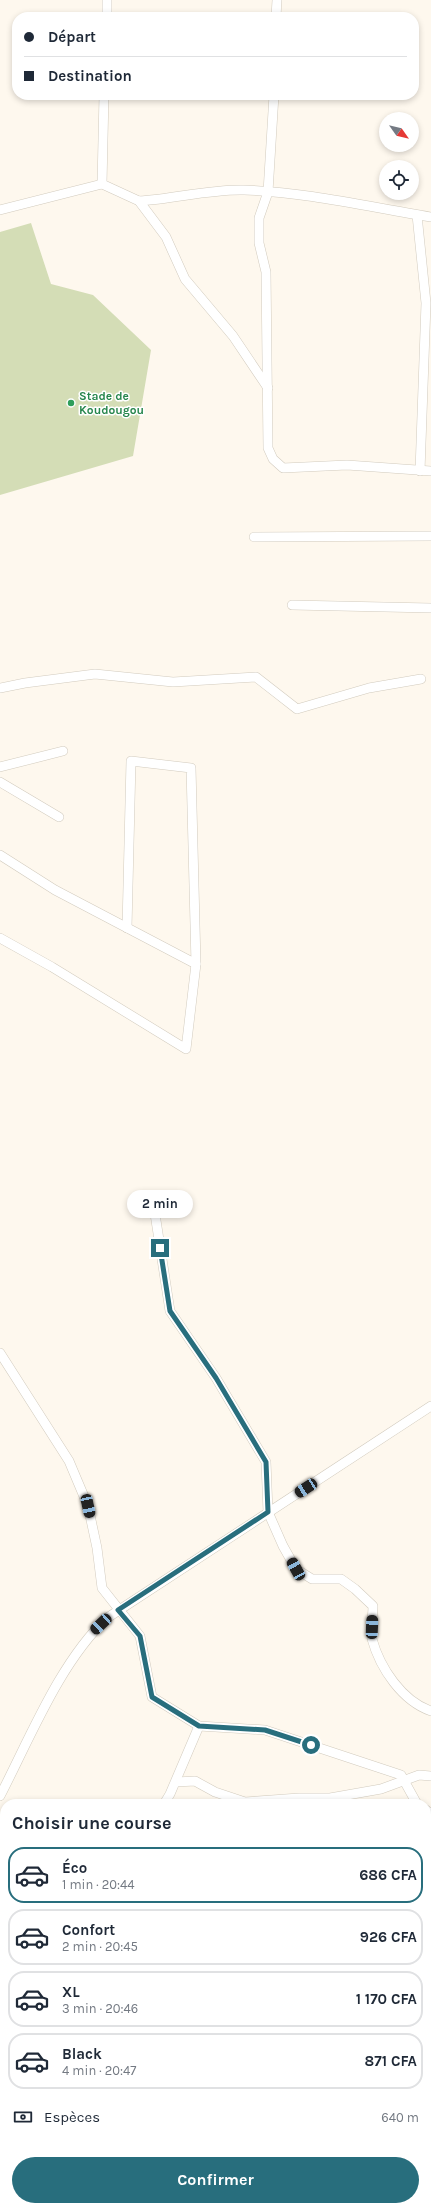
<!DOCTYPE html>
<html lang="fr">
<head>
<meta charset="utf-8">
<style>
	body { margin:0; font-family:Karla,sans-serif; background:#f2f2f3; color:#1f2937; height:100vh; display:flex; flex-direction:column; font-size:15px; white-space:nowrap }
	* { box-sizing:border-box; margin:0 }
	p { font-size:13px; color:#747a83 }
	.icon { flex:none; width:22px; height:22px; fill:none; stroke:currentColor; stroke-width:2; stroke-linecap:round; stroke-linejoin:round }
	.map { position:relative; flex:1; overflow:hidden }
	.panel { position:absolute; left:0px; top:1799px; width:431px; height:412px; display:flex; flex-direction:column; background:#fff; border-radius:16px 16px 0 0; box-shadow:0 2px 6px #0003 }
	.panel>* { flex:none }
	.guide { position:absolute; left:12px; top:12px; width:407px; height:88px; border-radius:16px; box-shadow:0 2px 6px #0003; display:grid; align-content:center; height:88px; padding:0 12px; background:#fff }
	.needle { width:26px; rotate:124deg }
	.tools { position:absolute; left:379px; top:112px; display:grid; gap:8px }
	.tools a { display:grid; place-items:center; width:40px; height:40px; border-radius:50%; background:#fff; box-shadow:0 2px 6px #0003; font-size:20px }
	.end { position:absolute; width:18px; height:18px; margin:-9px; border:5px solid #286e7d; background:#fff; box-shadow:0 0 0 2px #fff }
	.from { border-radius:50% }
	.bubble { position:absolute; height:28px; border-radius:14px; background:#fff; box-shadow:0 2px 6px #0003; font-size:13px; font-weight:700; line-height:28px; text-align:center }
	.car { position:absolute; width:12px; height:24px; margin:-12px -6px; border-radius:5px; box-shadow:0 0 3px 1px #0007; background:linear-gradient(#222 24%,#8ab4d8 0 40%,#222 0 76%,#8ab4d8 0 86%,#222 0) }
	.guide b { display:flex; align-items:center; gap:14px; height:38px; font-size:15px }
	.guide b+b { border-top:1px solid #e0e1e3 }
	.guide i { width:10px; height:10px; background:#1f2937 }
	ul { padding:0; list-style:none }
	li { display:flex; align-items:center; gap:12px; height:56px; margin:0 8px 6px; padding:0 4px; border:2px solid #e0e1e3; border-radius:16px }
	li div { flex:1 }
	li b { display:block; font-size:15px }
	li em { font-style:normal; font-weight:700 }
	li.active { border-color:#286e7d }
	li>.icon { width:36px; height:36px; stroke-width:1.5 }
	h2 { padding:0 12px; font-size:18px; line-height:48px }
	.pay { display:flex; align-items:center; gap:10px; height:44px; padding:0 12px; font-size:15px }
	.pay p { margin-inline-start:auto }
	.button { display:flex; gap:8px; margin-top:auto; padding:8px 12px }
	.button a { flex:1; height:46px; border-radius:24px; background:#286e7d; color:#fff; font-size:16px; font-weight:700; line-height:46px; text-align:center }
	.map>svg:first-child { display:block }
	.green { fill:#d4ddb6 }
	.lines { fill:none; stroke-linecap:round; stroke-linejoin:round }
	.minor-casing { stroke:#d2cbbe; stroke-width:10 }
	.minor { stroke:#fff; stroke-width:9 }
	.route { stroke:#286e7d; stroke-width:5 }
	.leisure-dot { fill:#2e9e5b; stroke:#fff; stroke-width:1.5 }
	.labels { text-anchor:middle; stroke-width:3; stroke-linejoin:round; paint-order:stroke }
	.leisure-label { font-size:12px; font-weight:bold; fill:#27864d; stroke:#fff; text-anchor:start }
</style>
</head>
<body>
<div class="map">
<svg width="431" height="2211" viewBox="0 0 431 2211">
	<rect width="100%" height="100%" fill="#fef8ee"/>
	<path class="green" d="M31 223 51 284 93 295 151 350 133 456 0 495V232Z"/>
	<g class="lines">
		<g class="minor-casing">
			<g id="minor">
				<path d="M107 17V0"/>
				<path d="M276 17 277 0"/>
				<path d="M104 95 102 184 139 201 166 237 185 279 233 336 268 388"/>
				<path d="M274 95 268 192 259 218V243L266 272 268 448 273 459 283 468 347 465 431 471"/>
				<path d="M139 201C175 199 209 189 244 190 307 192 369 207 431 217"/>
				<path d="M0 210 102 184"/>
				<path d="M417 215 426 303 420 471"/>
				<path d="M254 537 431 536"/>
				<path d="M292 605 431 608"/>
				<path d="M0 688 25 683 95 674 173 682 256 677 297 709 369 688 421 679"/>
				<path d="M0 767 63 751"/>
				<path d="M0 782 59 817"/>
				<path d="M0 855 55 890 196 964"/>
				<path d="M0 938 52 967 186 1049 196 964 191 768 131 761 127 928"/>
				<path d="M153 1201 170 1311 216 1378 266 1462 268 1512 283 1546 296 1569 312 1579H341L355 1589 373 1606C373 1616 370 1630 372 1639 380 1668 402 1701 431 1711"/>
				<path d="M0 1353 69 1461 88 1506 97 1548 102 1588 140 1636 152 1697 199 1726 265 1730 401 1775 417 1804"/>
				<path d="M176 1782 195 1781 215 1792 245 1802 299 1798H330L381 1789 419 1775 431 1776"/>
				<path d="M0 1796C30 1738 60 1662 107 1618L431 1406"/>
				<path d="M164 1804 170 1794 199 1726"/>
				<path d="M426 1810 431 1814"/>
				<path d="M0 1822 5 1828"/>
				<path d="M426 1946 431 1941"/>
				<path d="M284 2206 285 2211"/>
				<path d="M167 2211V2206"/>
			</g>
		</g>
		<use href="#minor" class="minor"/>
	</g>
	<g class="lines">
		<path class="route" d="M160 1248 170 1311 216 1378 266 1462 268 1512 118 1610 140 1636 152 1697 199 1726 265 1730 311 1745"/>
	</g>
	<circle class="leisure-dot" cx="71" cy="403" r="4"/>
	<g class="labels">
		<g class="leisure-label">
			<text x="79" y="400">Stade de<tspan x="79" dy="14">Koudougou</tspan></text>
		</g>
	</g>
</svg>
<div class="tools">
<a><svg class="needle" viewBox="-14 -14 28 28"><path d="M0-13l5 13h-10z" fill="#e53935"/><path d="M0 13l5-13h-10z" fill="#747a83"/></svg></a>
<a><svg class="icon" aria-label="locate" viewBox="0 0 24 24"><circle cx="12" cy="12" r="6"/><path d="M12 2v4M12 18v4M2 12h4M18 12h4"/></svg></a>
</div>
<i class="end from" style="left:311px;top:1745px"></i>
<i class="end" style="left:160px;top:1248px"></i>
<div class="bubble" style="left:127px;top:1190px;width:66px">2 min</div>
<i class="car" style="left:306px;top:1488px;rotate:237deg"></i>
<i class="car" style="left:88px;top:1506px;rotate:168deg"></i>
<i class="car" style="left:296px;top:1569px;rotate:331deg"></i>
<i class="car" style="left:101px;top:1624px;rotate:227deg"></i>
<i class="car" style="left:372px;top:1627px;rotate:2deg"></i>
<div class="guide">
<b><i class="from"></i>Départ</b>
<b><i></i>Destination</b>
</div>
<section class="panel">
<h2>Choisir une course</h2>
<ul>
<li class="active"><svg class="icon" aria-label="car" viewBox="0 0 24 24"><path d="M5 17H2v-5l4-1 3-4h7l3 4 3 1v5h-3M9 17h6M6 11h13"/><circle cx="7" cy="17" r="2"/><circle cx="17" cy="17" r="2"/></svg><div><b>Éco</b><p>1 min · 20:44</p></div><em>686 CFA</em></li>
<li><svg class="icon" aria-label="car" viewBox="0 0 24 24"><path d="M5 17H2v-5l4-1 3-4h7l3 4 3 1v5h-3M9 17h6M6 11h13"/><circle cx="7" cy="17" r="2"/><circle cx="17" cy="17" r="2"/></svg><div><b>Confort</b><p>2 min · 20:45</p></div><em>926 CFA</em></li>
<li><svg class="icon" aria-label="car" viewBox="0 0 24 24"><path d="M5 17H2v-5l4-1 3-4h7l3 4 3 1v5h-3M9 17h6M6 11h13"/><circle cx="7" cy="17" r="2"/><circle cx="17" cy="17" r="2"/></svg><div><b>XL</b><p>3 min · 20:46</p></div><em>1 170 CFA</em></li>
<li><svg class="icon" aria-label="car" viewBox="0 0 24 24"><path d="M5 17H2v-5l4-1 3-4h7l3 4 3 1v5h-3M9 17h6M6 11h13"/><circle cx="7" cy="17" r="2"/><circle cx="17" cy="17" r="2"/></svg><div><b>Black</b><p>4 min · 20:47</p></div><em>871 CFA</em></li>
</ul>
<div class="pay"><svg class="icon" aria-label="cash" viewBox="0 0 24 24"><path d="M3 7h18v10H3z"/><circle cx="12" cy="12" r="2"/></svg>Espèces<p>640 m</p></div>
<div class="button"><a>Confirmer</a></div>
</section>
</div>
</body>
</html>
